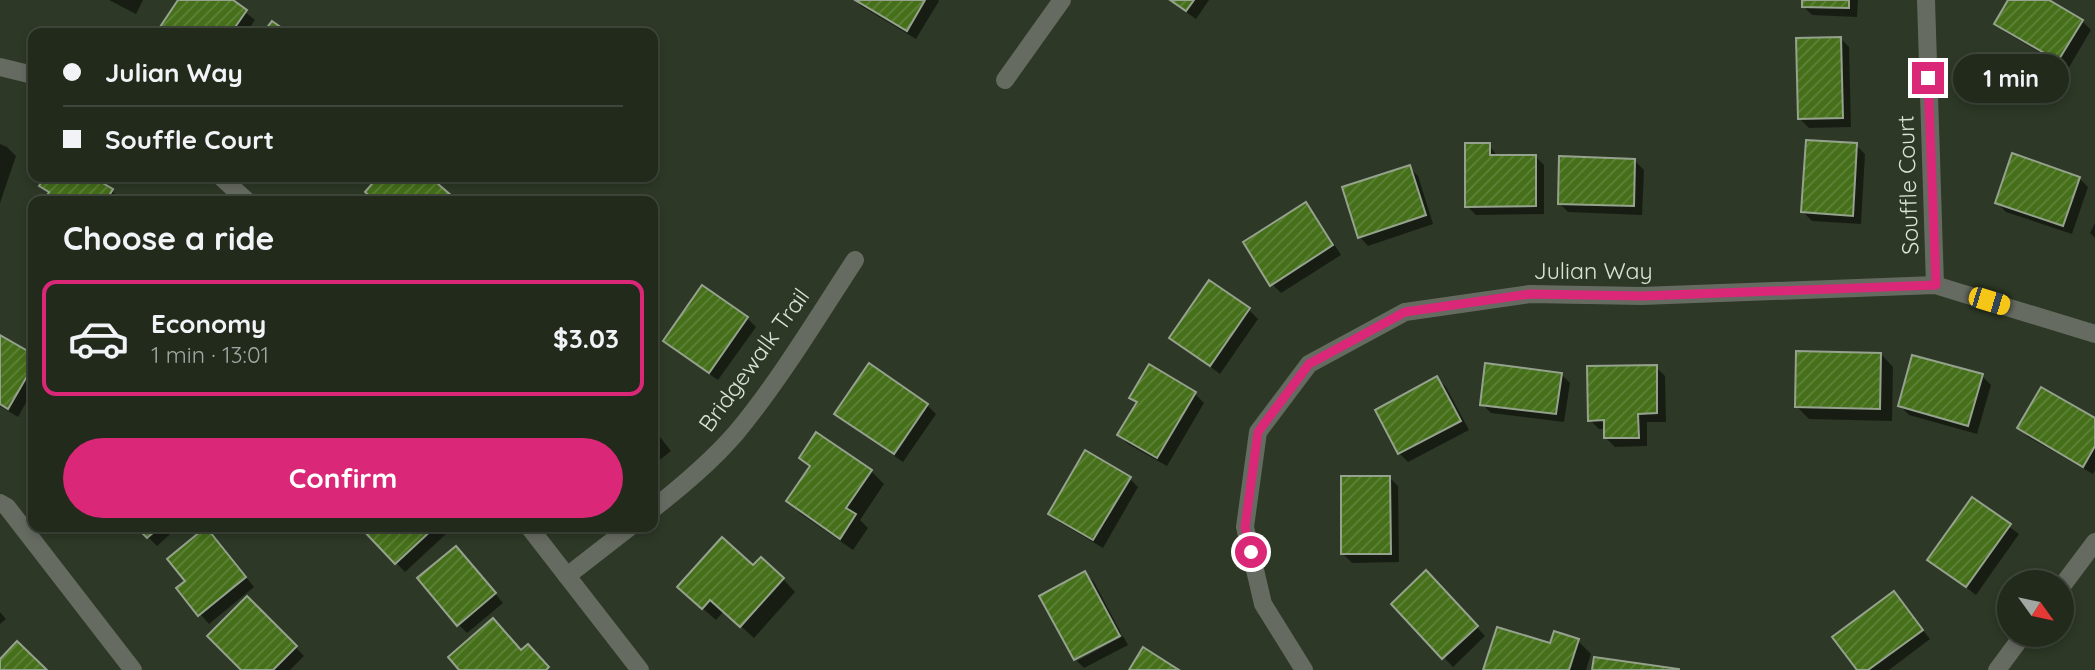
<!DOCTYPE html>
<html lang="en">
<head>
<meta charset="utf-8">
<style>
	body { margin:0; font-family:Quicksand,sans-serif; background:#2a3225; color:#f1f3f6; height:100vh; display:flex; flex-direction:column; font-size:26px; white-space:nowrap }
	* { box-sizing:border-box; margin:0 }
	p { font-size:23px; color:#a2a7a3 }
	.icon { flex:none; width:38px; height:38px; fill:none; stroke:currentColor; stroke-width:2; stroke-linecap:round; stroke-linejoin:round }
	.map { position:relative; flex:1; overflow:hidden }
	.details { position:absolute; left:28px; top:196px; width:630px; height:336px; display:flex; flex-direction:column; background:#222a1c; border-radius:14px; box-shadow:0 4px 10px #0003,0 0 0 2px #3f463b }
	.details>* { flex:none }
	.banner { position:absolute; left:28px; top:28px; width:630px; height:154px; border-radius:14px; box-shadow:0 4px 10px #0003,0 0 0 2px #3f463b; display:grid; align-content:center; height:154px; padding:0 35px; background:#222a1c }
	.needle { width:46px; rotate:123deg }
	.tools { position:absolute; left:1997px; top:570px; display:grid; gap:14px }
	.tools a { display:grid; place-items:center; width:77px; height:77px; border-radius:50%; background:#222a1c; box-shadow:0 4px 10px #0003,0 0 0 2px #3f463b; font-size:35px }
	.end { position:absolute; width:32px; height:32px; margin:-16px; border:9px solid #db2777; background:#fff; box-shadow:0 0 0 4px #fff }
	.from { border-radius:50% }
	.bubble { position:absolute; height:49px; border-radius:24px; background:#222a1c; box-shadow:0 4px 10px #0003,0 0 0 2px #3f463b; font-size:23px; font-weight:700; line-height:49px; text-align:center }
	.car { position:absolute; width:21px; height:42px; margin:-21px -10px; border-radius:9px; box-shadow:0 0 5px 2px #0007; background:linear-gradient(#f5c518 24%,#345 0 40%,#f5c518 0 76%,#345 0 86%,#f5c518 0) }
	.banner b { display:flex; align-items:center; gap:24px; height:66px; font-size:26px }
	.banner b+b { border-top:2px solid #3f463b }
	.banner i { width:18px; height:18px; background:#f1f3f6 }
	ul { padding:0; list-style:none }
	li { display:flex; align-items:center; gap:21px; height:116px; margin:0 14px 10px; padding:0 21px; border:4px solid transparent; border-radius:14px }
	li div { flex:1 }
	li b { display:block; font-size:26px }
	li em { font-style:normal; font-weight:700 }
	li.current { border-color:#db2777 }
	li>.icon { width:63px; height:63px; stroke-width:1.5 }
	h2 { padding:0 35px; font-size:32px; line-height:84px }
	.cta { display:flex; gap:14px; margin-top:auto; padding:14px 35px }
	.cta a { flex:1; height:80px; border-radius:42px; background:#db2777; color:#fff; font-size:28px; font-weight:700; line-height:80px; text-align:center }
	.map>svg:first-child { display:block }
	.shadow { fill:#0007 }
	.building { fill:url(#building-hatch); stroke:#95a28d; stroke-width:2 }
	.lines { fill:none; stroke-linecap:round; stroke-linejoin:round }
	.minor { stroke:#666b62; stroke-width:18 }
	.route { stroke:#db2777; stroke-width:9 }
	.labels { text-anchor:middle; stroke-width:5; stroke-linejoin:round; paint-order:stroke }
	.street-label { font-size:23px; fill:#dbe2d7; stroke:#2d3826 }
</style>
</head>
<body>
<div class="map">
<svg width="2095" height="670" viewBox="0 0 2095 670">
	<defs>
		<pattern id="building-hatch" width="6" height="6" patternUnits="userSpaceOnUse" patternTransform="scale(1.75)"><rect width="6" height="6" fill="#456f19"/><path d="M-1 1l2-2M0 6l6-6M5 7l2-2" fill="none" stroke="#5f833a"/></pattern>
	</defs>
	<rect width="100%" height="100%" fill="#2d3826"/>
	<g class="shadow">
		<path d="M109 0H143L136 14Z"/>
		<path d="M180 0H230L255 20 246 33H164L160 30Z"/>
		<path d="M855 0H938L939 1 916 39 861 6Z"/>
		<path d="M1169 0H1209L1196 19Z"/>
		<path d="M1803 0H1858L1857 17 1812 15 1803 6Z"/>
		<path d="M2010 0H2046L2082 21 2091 30 2068 69 2005 32 1996 23Z"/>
		<path d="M1840 38 1849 47 1851 127 1809 128 1800 119Z"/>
		<path d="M0 144 7 147 16 156 0 203Z"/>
		<path d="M1489 145 1498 157 1535 156 1544 165V214L1476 215 1467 206Z"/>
		<path d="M1856 145 1865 154 1861 224 1812 221 1803 212Z"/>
		<path d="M1635 161 1644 170 1642 215 1568 212 1559 203Z"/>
		<path d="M1409 167 1418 176 1433 224 1368 246 1360 237Z"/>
		<path d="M47 177H61L76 186 82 177H89L112 191 121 200 46 201 50 194 41 186Z"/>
		<path d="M380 177H427L454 201H376L367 192Z"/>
		<path d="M2079 178 2088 187 2072 234 2006 212 1997 203Z"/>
		<path d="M1306 204 1314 213 1341 255 1281 293 1272 284Z"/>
		<path d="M2095 223V238L2090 233Z"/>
		<path d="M1209 282 1249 310 1258 319 1220 374 1171 337Z"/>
		<path d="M747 318 756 327 718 380 674 350 665 341Z"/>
		<path d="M0 337 33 356V390L18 417 0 406Z"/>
		<path d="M1881 354 1893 367 1892 421 1809 419 1796 406Z"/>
		<path d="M869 366 927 405 936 414 903 462 846 423 837 414Z"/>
		<path d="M1150 367 1195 394 1204 403 1167 466 1128 444 1119 435 1138 404 1131 398Z"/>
		<path d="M1656 367 1665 376 1666 422H1647V446L1615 447 1606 438V429H1599L1590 420Z"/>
		<path d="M1561 374 1570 383 1564 422 1491 413 1482 404Z"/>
		<path d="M1982 376 1991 385 1977 434 1909 415 1900 406Z"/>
		<path d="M1437 378 1446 387 1469 430 1408 462 1399 453Z"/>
		<path d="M2095 420V470L2093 474 2028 437 2019 428Z"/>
		<path d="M653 428 671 451 653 465Z"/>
		<path d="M801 458 871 471 884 484 860 520 868 528 853 550 801 514 788 501 811 468Z"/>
		<path d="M1389 477 1398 486 1399 562 1352 563 1343 554Z"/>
		<path d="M1129 478 1138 487 1103 548 1059 522 1050 514Z"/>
		<path d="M1972 499 2019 534 1976 595 1930 560Z"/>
		<path d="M138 527H178L157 546Z"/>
		<path d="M362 527H439L446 534 405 572Z"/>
		<path d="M215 538 254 587 209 624 178 588 187 581Z"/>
		<path d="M465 557 503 603 467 633 458 624Z"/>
		<path d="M754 568 783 579 795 592 754 638 724 611 716 620 692 599Z"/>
		<path d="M1085 573 1094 582 1121 633 1076 657V660L1041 596Z"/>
		<path d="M1435 582 1485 636 1453 667 1393 604Z"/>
		<path d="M1894 593 1930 639 1889 670H1859Z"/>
		<path d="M247 598 304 656 290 670H243Z"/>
		<path d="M0 612 6 619 0 624Z"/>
		<path d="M1123 636 1128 645 1084 668 1077 661Z"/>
		<path d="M1578 641 1591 654 1586 670H1485L1551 645Z"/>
	</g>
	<g class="building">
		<path d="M178 0H233L247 10 231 33H163L158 30Z"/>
		<path d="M855 0H925L907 31Z"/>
		<path d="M1170 0H1194L1186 11Z"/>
		<path d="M1802 0H1849V8L1802 7Z"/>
		<path d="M2008 0H2049L2083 20 2058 61 1994 24Z"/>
		<path d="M272 21 289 33H263Z"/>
		<path d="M1841 37 1843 118 1798 119 1796 38Z"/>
		<path d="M1806 140 1857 143 1853 216 1801 212Z"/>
		<path d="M1465 143H1490V155H1536V206L1465 207Z"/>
		<path d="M2012 153 2080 177 2063 226 1995 203Z"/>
		<path d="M1559 156 1635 159 1634 206 1558 204Z"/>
		<path d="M1410 165 1426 215 1358 238 1342 187Z"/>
		<path d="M45 177H64L76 183 80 177H92L113 189 106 201H44L49 192 39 186Z"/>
		<path d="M378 177H430L453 197 450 201H375L365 192Z"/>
		<path d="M1306 202 1333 245 1270 286 1243 242Z"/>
		<path d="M1209 280 1250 308 1210 366 1169 338Z"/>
		<path d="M702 285 748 317 709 373 663 341Z"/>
		<path d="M0 335 33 354V366L8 409 0 404Z"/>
		<path d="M1796 351 1881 353 1880 409 1795 407Z"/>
		<path d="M1912 355 1983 374 1968 426 1898 406Z"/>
		<path d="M869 363 928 404 894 454 834 414Z"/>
		<path d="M1485 363 1562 373 1556 414 1480 405Z"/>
		<path d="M1149 364 1196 392 1157 458 1117 435 1137 402 1129 398Z"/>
		<path d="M1657 365V413L1638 414 1639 438H1604V420L1588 421 1587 366Z"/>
		<path d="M1437 376 1461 421 1398 454 1375 410Z"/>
		<path d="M2041 387 2095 418V446L2083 467 2017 428Z"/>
		<path d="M816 432 872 470 846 508 856 514 840 539 786 501 810 466 799 458Z"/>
		<path d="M1085 450 1131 477 1093 540 1048 514Z"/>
		<path d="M1341 476H1390L1391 554H1341Z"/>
		<path d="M1972 497 2011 524 1966 587 1927 560Z"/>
		<path d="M136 527H160L147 538Z"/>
		<path d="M206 527 246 577 198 616 176 588 185 581 167 559Z"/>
		<path d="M360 527H435L395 564Z"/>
		<path d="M722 537 753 565 761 557 784 578 740 627 710 600 702 609 677 587Z"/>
		<path d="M456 546 496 593 457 626 417 578Z"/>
		<path d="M1426 570 1478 626 1442 659 1391 604Z"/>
		<path d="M1085 571 1120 636 1074 660 1039 596Z"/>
		<path d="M1894 591 1923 630 1868 670H1857L1832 637Z"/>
		<path d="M247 596 297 646 273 670H241L207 636Z"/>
		<path d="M493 618 521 650 528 644 549 667 546 670H459L448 657Z"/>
		<path d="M1497 627 1550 643 1554 631 1579 639 1569 670H1483Z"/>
		<path d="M17 641 47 670H0V659Z"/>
		<path d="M1143 647 1179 670H1129Z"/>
		<path d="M1594 657 1679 669V670H1592Z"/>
	</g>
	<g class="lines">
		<g class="minor">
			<path d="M1926 0 1935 285"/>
			<path d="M0 67 33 75"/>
			<path d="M1005 80 1062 0"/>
			<path d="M221 177 247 201"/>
			<path d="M0 503 7 507 133 670"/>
			<path d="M653 509C682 486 711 462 736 433 780 380 817 318 855 260"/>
			<path d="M529 527 640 670"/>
			<path d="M567 576 630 527"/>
			<path d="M2062 586 2095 542"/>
			<path d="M1304 670 1263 604 1245 527 1258 432 1309 364 1405 312 1530 294 1642 296 1935 285 2095 334"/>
			<path d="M1997 670 2023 635"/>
		</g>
	</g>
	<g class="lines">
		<path class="route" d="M1251 552 1245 527 1258 432 1309 364 1405 312 1530 294 1642 296 1936 285 1928 78"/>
	</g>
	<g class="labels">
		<g class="street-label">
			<text transform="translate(1908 185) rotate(-92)" y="8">Souffle Court</text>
			<text x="1593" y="279">Julian Way</text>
			<text transform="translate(754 360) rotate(-54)" y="8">Bridgewalk Trail</text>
		</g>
	</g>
</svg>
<div class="tools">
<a><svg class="needle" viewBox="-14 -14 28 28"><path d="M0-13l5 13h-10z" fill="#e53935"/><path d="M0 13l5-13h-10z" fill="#a2a7a3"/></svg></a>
</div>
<i class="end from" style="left:1251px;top:552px"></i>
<i class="end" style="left:1928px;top:78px"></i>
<div class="bubble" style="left:1953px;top:54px;width:116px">1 min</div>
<i class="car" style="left:1989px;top:301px;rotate:107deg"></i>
<div class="banner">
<b><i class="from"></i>Julian Way</b>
<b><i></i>Souffle Court</b>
</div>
<section class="details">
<h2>Choose a ride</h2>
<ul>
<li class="current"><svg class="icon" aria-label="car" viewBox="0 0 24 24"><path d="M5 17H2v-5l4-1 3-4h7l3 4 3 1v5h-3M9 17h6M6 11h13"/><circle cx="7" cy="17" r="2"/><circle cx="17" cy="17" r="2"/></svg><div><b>Economy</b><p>1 min · 13:01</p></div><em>$3.03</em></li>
</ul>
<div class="cta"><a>Confirm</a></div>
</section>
</div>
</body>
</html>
